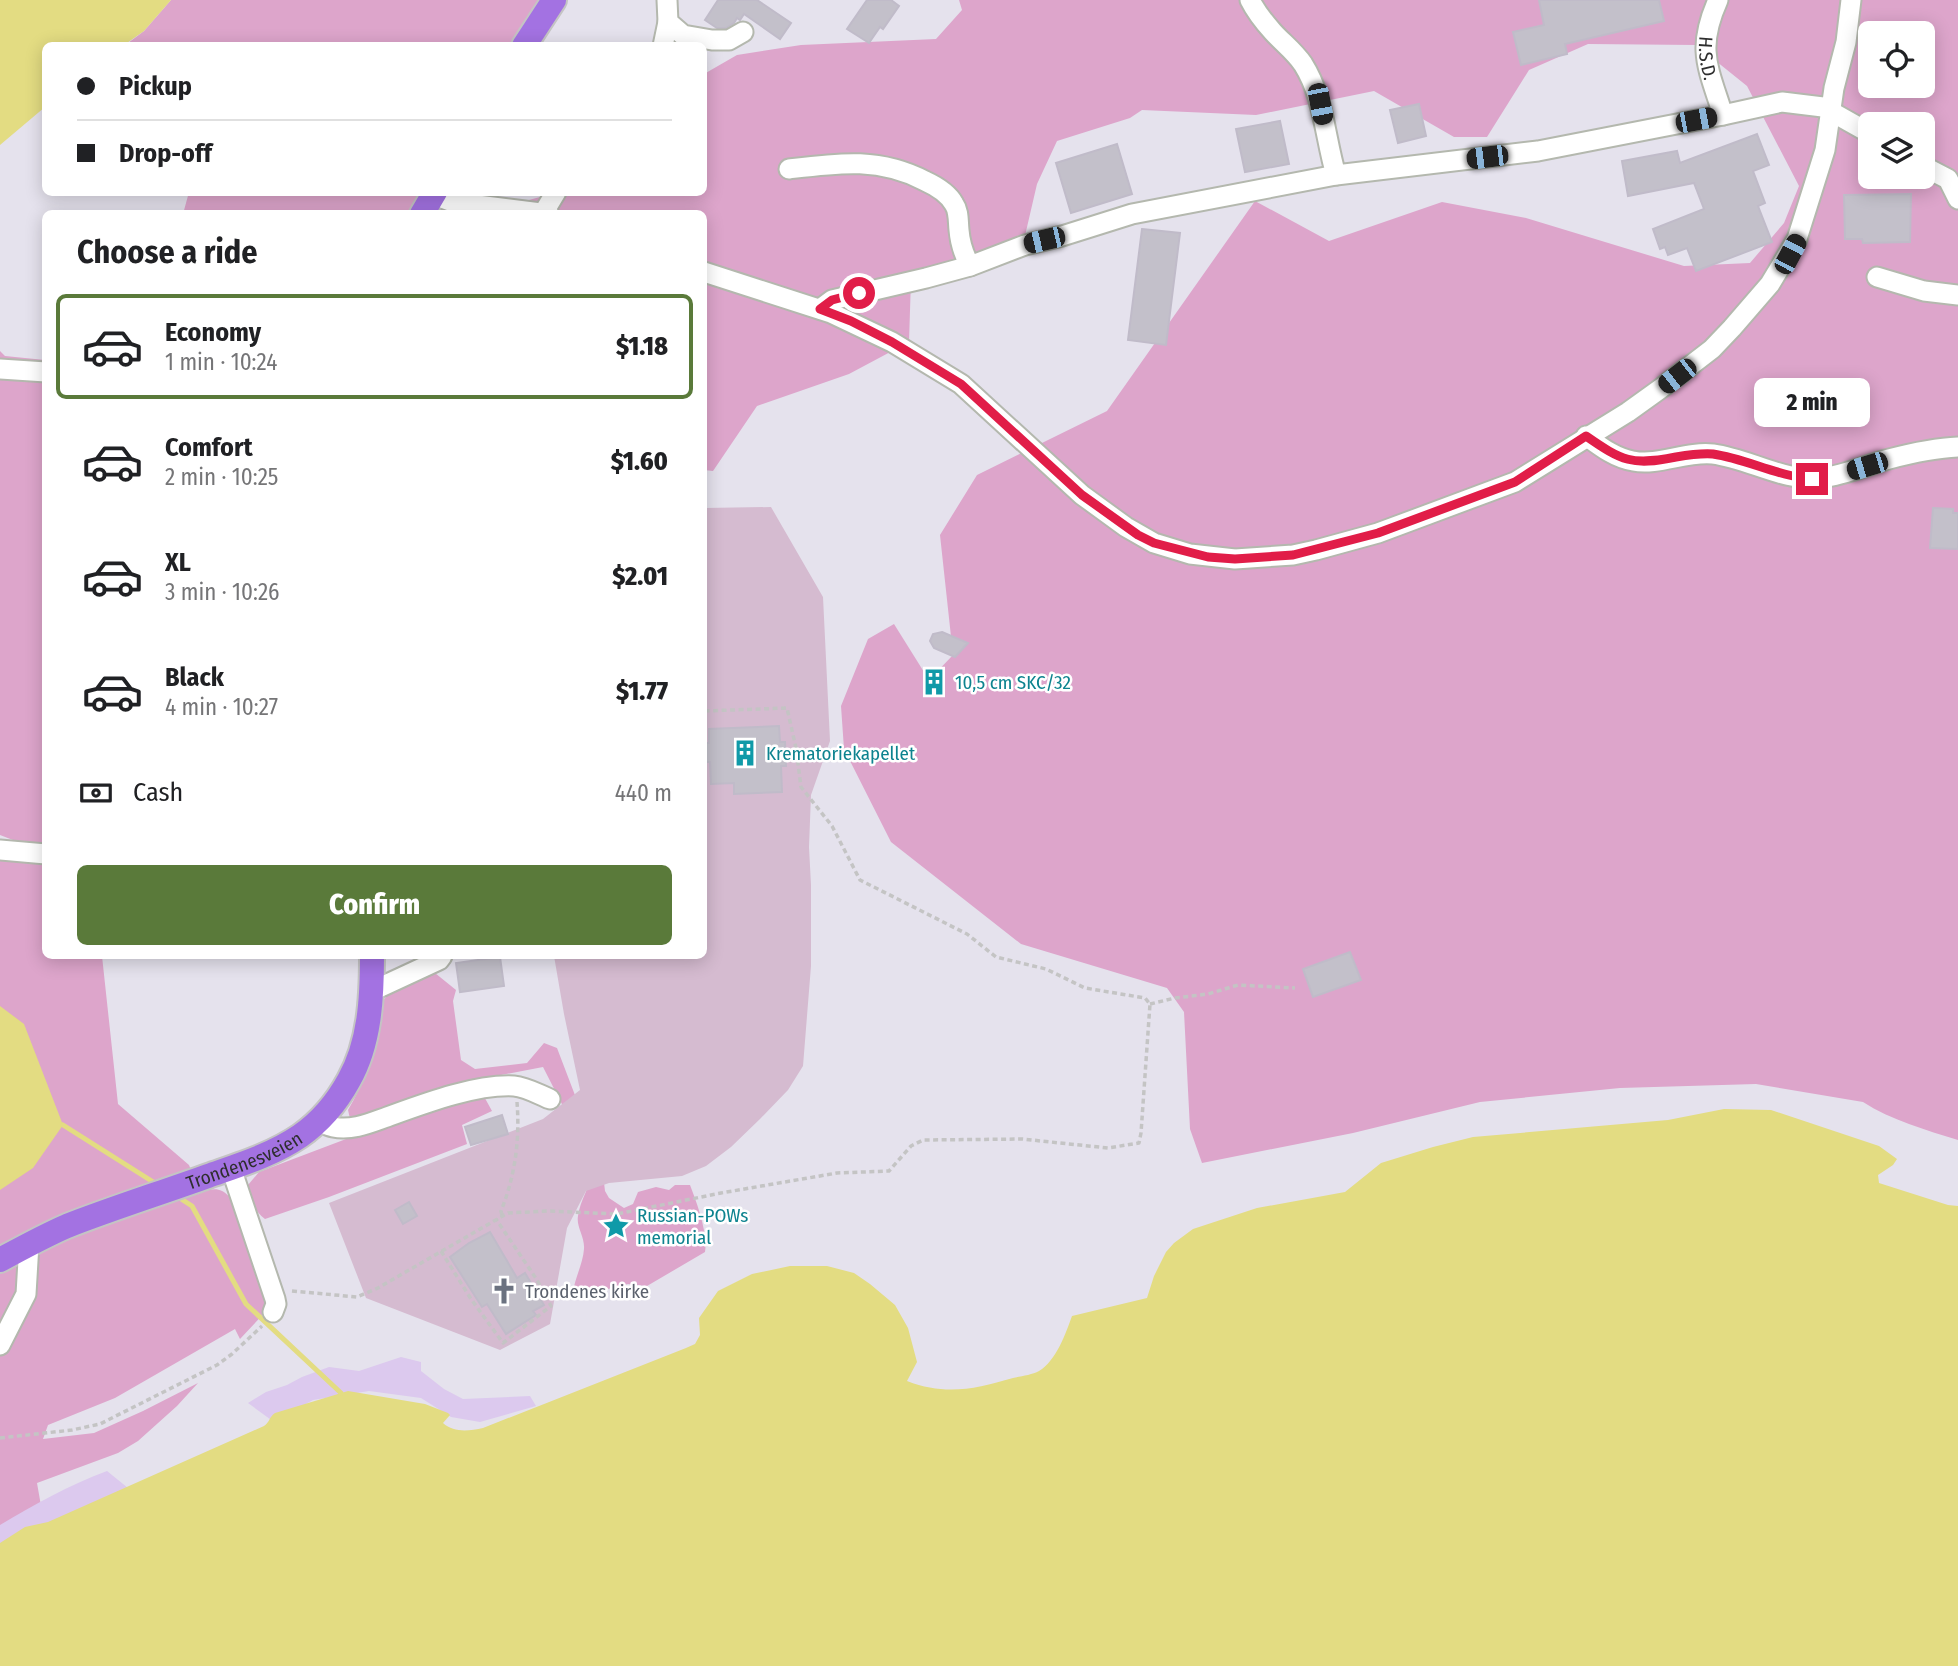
<!DOCTYPE html>
<html lang="en">
<head>
<meta charset="utf-8">
<style>
	body { margin:0; font-family:"Fira Sans Condensed",sans-serif; background:#f6f6f6; color:#202124; height:100vh; display:flex; flex-direction:column; font-size:26px; white-space:nowrap }
	* { box-sizing:border-box; margin:0 }
	p { font-size:23px; color:#757577 }
	.icon { flex:none; width:38px; height:38px; fill:none; stroke:currentColor; stroke-width:2; stroke-linecap:round; stroke-linejoin:round }
	.map { position:relative; flex:1; overflow:hidden }
	.sheet { position:absolute; left:42px; top:210px; width:665px; height:749px; display:flex; flex-direction:column; background:#fff; border-radius:10px; box-shadow:0 4px 18px #0003 }
	.sheet>* { flex:none }
	.banner { position:absolute; left:42px; top:42px; width:665px; height:154px; border-radius:10px; box-shadow:0 4px 18px #0003; display:grid; align-content:center; height:154px; padding:0 35px; background:#fff }
	.buttons { position:absolute; left:1858px; top:21px; display:grid; gap:14px }
	.buttons a { display:grid; place-items:center; width:77px; height:77px; border-radius:10px; background:#fff; box-shadow:0 4px 18px #0003; font-size:35px }
	.end { position:absolute; width:32px; height:32px; margin:-16px; border:9px solid #e11d48; background:#fff; box-shadow:0 0 0 4px #fff }
	.from { border-radius:50% }
	.bubble { position:absolute; height:49px; border-radius:10px; background:#fff; box-shadow:0 4px 18px #0003; font-size:23px; font-weight:800; line-height:49px; text-align:center }
	.car { position:absolute; width:21px; height:42px; margin:-21px -10px; border-radius:9px; box-shadow:0 0 5px 2px #0007; background:linear-gradient(#222 24%,#8ab4d8 0 40%,#222 0 76%,#8ab4d8 0 86%,#222 0) }
	.banner b { display:flex; align-items:center; gap:24px; height:66px; font-size:26px }
	.banner b+b { border-top:2px solid #e0e0e0 }
	.banner i { width:18px; height:18px; background:#202124 }
	ul { padding:0; list-style:none }
	li { display:flex; align-items:center; gap:21px; height:105px; margin:0 14px 10px; padding:0 21px; border:4px solid transparent; border-radius:10px }
	li div { flex:1 }
	li b { display:block; font-size:26px }
	li em { font-style:normal; font-weight:800 }
	li.selected { border-color:#5a7a3a }
	li>.icon { width:63px; height:63px; stroke-width:1.5 }
	h2 { padding:0 35px; font-size:32px; line-height:84px }
	.pay { display:flex; align-items:center; gap:18px; height:77px; padding:0 35px; font-size:26px }
	.pay p { margin-inline-start:auto }
	.primary-button { display:flex; gap:14px; margin-top:auto; padding:14px 35px }
	.primary-button a { flex:1; height:80px; border-radius:10px; background:#5a7a3a; color:#fff; font-size:28px; font-weight:800; line-height:80px; text-align:center }
	.map>svg:first-child { display:block }
	.green { fill:#dda5cb; fill-rule:evenodd }
	.sand { fill:#dcc9ee }
	.cemetery { fill:#d5bbd0 }
	.water { fill:#e3dc82 }
	.lines { fill:none; stroke-linecap:round; stroke-linejoin:round }
	.stream { stroke:#e3dc82; stroke-width:5 }
	.building { fill:#c3c0ca; stroke:#c0bbc9; stroke-width:2 }
	.minor-casing { stroke:#b4b8ae; stroke-width:23 }
	.major-casing { stroke:#c4c4c4; stroke-width:28 }
	.path { stroke:#c4c4c4; stroke-width:3.5; stroke-dasharray:5 3.5; stroke-linecap:butt }
	.minor { stroke:#fff; stroke-width:19 }
	.major { stroke:#a372e2; stroke-width:24 }
	.route { stroke:#e11d48; stroke-width:9 }
	.labels { text-anchor:middle; stroke-width:5; stroke-linejoin:round; paint-order:stroke }
	.street-label { font-size:19px; fill:#2e2e2e; stroke:#fff }
	.culture-label { font-size:19px; fill:#0d838f; stroke:#fff; text-anchor:start }
	.worship-label { font-size:19px; fill:#5b616d; stroke:#fff; text-anchor:start }
</style>
</head>
<body>
<div class="map">
<svg width="1958" height="1666" viewBox="0 0 1958 1666">
	<rect width="100%" height="100%" fill="#e5e2ed"/>
	<g class="green">
		<path d="M171 0H549L520 45 124 46 144 31Z"/>
		<path d="M959 0H1958V1140C1926 1130 1891 1120 1863 1102L1756 1084 1620 1088 1480 1102 1353 1133 1202 1163 1190 1129 1184 1012 1167 988 1021 944 891 842 844 749 841 706 868 639 894 624 929 680 953 655 940 535 977 475 1107 411 1255 201 1329 241 1442 202 1526 218 1684 266 1750 263 1784 223 1799 186 1747 86 1696 45 1588 44 1529 70 1487 137H1454L1374 91 1256 115 1142 110 1130 118 1057 141 1037 184 1024 240 937 265 911 279 909 342 849 374 757 406 713 471 704 470V214H183L189 192H492L510 205 555 193 704 192V74L737 55 801 45 936 39 962 10ZM1871 33H1923V86H1871ZM1871 124H1923V177H1871Z"/>
		<path d="M0 351 5 356 45 360 46 846 31 847 0 835Z"/>
		<path d="M0 857 45 860 46 956H102L118 1104 189 1165 200 1192C214 1188 220 1187 230 1197L269 1308 240 1339 235 1329 115 1398 48 1425 43 1439 94 1433 143 1411 198 1383 177 1406 138 1441 118 1453 37 1483 44 1523 0 1543Z"/>
		<path d="M435 973 456 990 453 1001 461 1060 475 1069 527 1063 544 1043 557 1048 602 1166 605 1191 609 1198 624 1208 633 1204 638 1192 656 1187 669 1190 675 1185H690C697 1203 708 1233 705 1252L647 1286 628 1284 596 1292H573C575 1278 583 1263 584 1249 585 1237 576 1227 578 1216 580 1201 590 1185 595 1169L543 1067 475 1080 492 1111 462 1125 467 1144 329 1197 265 1219C253 1210 251 1198 248 1185L259 1172 354 1136 348 1110C362 1086 373 1060 378 1033 380 1023 377 1010 383 1001 390 989 421 976 435 973Z"/>
	</g>
	<g class="sand">
		<path d="M401 1357 421 1362V1371L444 1389 463 1399 530 1396 536 1406 480 1422 451 1417 421 1398 369 1391 313 1400 274 1422 248 1403 266 1392 287 1385 302 1377 329 1367 359 1371Z"/>
		<path d="M107 1471 128 1488 0 1563V1525C35 1504 69 1485 107 1471Z"/>
	</g>
	<path class="cemetery" d="M771 507 823 597 830 741 811 795 809 847 811 885V966L803 1066 788 1090 760 1119 731 1147 706 1166 682 1176 609 1183 586 1191 567 1228 550 1324 500 1350 366 1298 329 1203 543 1119 580 1090 564 1014 554 956H704V508Z"/>
	<g class="water">
		<path d="M0 0H171L144 31 124 45 46 46 45 107 0 145Z"/>
		<path d="M0 1006 24 1024 63 1125 33 1168 0 1190Z"/>
		<path d="M1724 1109 1771 1110 1879 1146 1897 1159 1893 1165 1878 1175 1879 1183 1948 1205 1958 1206V1666H0V1543L25 1527 48 1522 264 1426C270 1422 269 1417 275 1413L348 1391 425 1404 448 1413 450 1415 443 1423C454 1433 469 1431 483 1428L686 1348 695 1344 700 1335 699 1318 718 1291 752 1274 790 1266H827L854 1273 870 1284 895 1305 908 1328 917 1362 907 1381C946 1396 975 1389 1013 1378 1021 1376 1032 1375 1039 1371 1056 1361 1066 1333 1072 1316L1147 1298 1154 1276 1166 1252 1174 1243 1193 1229 1257 1208 1345 1192 1381 1163 1433 1147 1473 1137 1668 1120Z"/>
	</g>
	<g class="lines">
		<g class="stream">
			<path d="M63 1125 158 1185"/>
			<path d="M175 1195 192 1206 246 1304 341 1393"/>
		</g>
	</g>
	<g class="building">
		<path d="M718 0H757L791 23 780 39 744 14 740 20 737 18 734 23 726 28H717L705 20Z"/>
		<path d="M867 0H891L899 6 883 29 880 27 869 43 847 29Z"/>
		<path d="M1539 0H1659L1664 21 1565 44 1567 54 1521 65 1513 32 1544 25Z"/>
		<path d="M1419 104 1426 136 1398 143 1390 110Z"/>
		<path d="M1280 121 1289 164 1245 172 1236 129Z"/>
		<path d="M1757 134 1769 165 1753 171 1765 203 1758 206 1772 242 1696 271 1687 248 1668 255 1665 247 1660 249 1653 229 1704 209 1694 183 1628 196 1622 161 1677 151 1680 163Z"/>
		<path d="M1117 144 1132 194 1071 213 1056 163Z"/>
		<path d="M1911 194 1910 242 1863 243 1862 239H1845L1844 195Z"/>
		<path d="M1142 229 1180 233 1166 345 1128 340Z"/>
		<path d="M1933 508 1953 509V513H1958V549L1930 548Z"/>
		<path d="M942 632 968 643 955 657 934 648 930 641 933 634Z"/>
		<path d="M942 671 941 687 934 691 927 689 925 683 926 677 931 673Z"/>
		<path d="M779 726 780 742H785L786 766H781L782 792 734 794V783L711 784 710 762H704V743H709V729Z"/>
		<path d="M1350 952 1361 980 1313 997 1303 969Z"/>
		<path d="M500 957 504 986 460 992 456 963Z"/>
		<path d="M502 1115 508 1134 471 1145 465 1127Z"/>
		<path d="M409 1202 417 1216 403 1224 395 1210Z"/>
		<path d="M490 1232 517 1278 525 1273 544 1305 533 1311 536 1315 506 1334 487 1304 482 1307 450 1257 469 1243Z"/>
	</g>
	<g class="lines">
		<g class="minor-casing">
			<g id="minor">
				<path d="M667 0 668 22 683 35 712 40H729L743 32"/>
				<path d="M1250 0C1256 12 1264 22 1273 32 1283 43 1294 51 1303 64 1324 97 1325 138 1336 175"/>
				<path id="s1" d="M1718 0C1696 49 1708 67 1723 115"/>
				<path d="M663 46 668 22"/>
				<path d="M1923 166 1948 179 1958 199"/>
				<path d="M789 169C838 163 879 157 925 181 936 186 948 193 954 204 959 211 958 221 959 230 960 243 964 255 970 266"/>
				<path d="M434 195 453 202 549 214"/>
				<path d="M544 212 556 192"/>
				<path d="M704 272 831 313 892 342 961 384 1082 495 1126 527 1154 543 1190 554 1235 559 1293 555 1316 550 1378 533 1515 482 1628 412 1660 389 1712 349 1732 328 1770 284 1797 239 1825 150 1834 88 1846 42 1851 0"/>
				<path d="M1877 277 1924 291 1958 295"/>
				<path d="M820 309 832 300 926 278 970 266 1025 245 1062 236 1132 214 1336 175 1538 151 1723 115 1782 102 1823 107 1871 134"/>
				<path d="M0 369 46 372"/>
				<path d="M1586 436C1601 447 1615 458 1633 461 1659 466 1686 451 1713 454 1750 459 1784 482 1822 478 1845 475 1867 465 1889 459 1912 453 1934 448 1958 447"/>
				<path d="M0 850 46 854"/>
				<path d="M370 992 439 960 442 956"/>
				<path d="M318 1121C323 1123 328 1126 333 1127 352 1131 370 1123 387 1117 423 1104 475 1084 514 1086 526 1087 538 1094 550 1099"/>
				<path d="M231 1168 275 1299 276 1304 273 1312"/>
				<path d="M0 1345 26 1294 29 1244"/>
			</g>
		</g>
		<g class="major-casing">
			<g id="major">
				<path d="M524 46 554 0"/>
				<path d="M422 214 435 192"/>
				<path id="s2" d="M0 1260C22 1248 44 1236 67 1226 113 1208 161 1193 208 1176 239 1165 272 1155 300 1136 320 1122 337 1102 349 1080 370 1043 372 997 372 956"/>
			</g>
		</g>
		<g class="path">
			<path d="M1150 1004 1175 998 1208 994 1238 985 1295 988"/>
			<path d="M502 1215 501 1211C515 1176 520 1140 517 1102"/>
			<path d="M441 1251 471 1299 503 1343 551 1306 537 1280 496 1219"/>
			<path d="M292 1291 357 1297 378 1288 508 1213 549 1211 617 1214 721 1193 837 1173 889 1171 911 1146 923 1140 1022 1139 1108 1148 1139 1143 1141 1133 1150 1004 1145 998 1085 988 1046 969 996 957 967 934 860 880 832 826 801 787 796 748 787 708 704 711"/>
			<path d="M0 1438 72 1430 100 1424 217 1365 232 1354 262 1326"/>
		</g>
		<use href="#minor" class="minor"/>
		<use href="#major" class="major"/>
	</g>
	<g class="lines">
		<path class="route" d="M859 293 832 300 820 309 851 321 892 342 961 384 1082 495 1138 535 1154 543 1208 557 1235 559 1293 555 1378 533 1515 482 1586 436C1622 461 1632 466 1676 457 1688 455 1700 453 1713 454 1747 459 1777 476 1812 479"/>
	</g>
	<defs>
		<g id="building-bare" transform="scale(2.1)"><path d="M-4-6H4V6H1V3H-1V6H-4ZM-2.5-4.3h1.7v1.8h-1.7ZM.8-4.3h1.7v1.8H.8ZM-2.5-1h1.7V.8h-1.7ZM.8-1h1.7V.8H.8Z" fill="#0f9aa8" stroke="#fff" stroke-width="2.5" paint-order="stroke"/></g>
		<g id="sight-bare" transform="scale(2.1)"><path d="M0-6L1.8-2.2L6-1.7L2.9 1.2L3.7 5.4L0 3.3L-3.7 5.4L-2.9 1.2L-6-1.7L-1.8-2.2Z" fill="#0f9aa8" stroke="#fff" stroke-width="2.5" paint-order="stroke"/></g>
		<g id="church-bare" transform="scale(2.1)"><path d="M-1.2-6h2.4v3.5h3.3v2.4h-3.3V6h-2.4V-.1h-3.3v-2.4h3.3Z" fill="#6b7280" stroke="#fff" stroke-width="2.5" paint-order="stroke"/></g>
	</defs>
	<g fill-rule="evenodd">
		<use href="#building-bare" x="934" y="682"/>
		<use href="#building-bare" x="745" y="753"/>
		<use href="#sight-bare" x="616" y="1226"/>
		<use href="#church-bare" x="504" y="1291"/>
	</g>
	<g class="labels">
		<g class="street-label">
			<text dy="7" stroke="none"><textPath href="#s1" startOffset="60">H.S.D.</textPath></text>
			<text dy="7" stroke="none"><textPath href="#s2" startOffset="264">Trondenesveien</textPath></text>
		</g>
		<g class="culture-label">
			<text x="955" y="689">10,5 cm SKC/32</text>
			<text x="766" y="760">Krematoriekapellet</text>
			<text x="637" y="1222">Russian-POWs<tspan x="637" dy="22">memorial</tspan></text>
		</g>
		<g class="worship-label">
			<text x="525" y="1298">Trondenes kirke</text>
		</g>
	</g>
</svg>
<div class="buttons">
<a><svg class="icon" aria-label="locate" viewBox="0 0 24 24"><circle cx="12" cy="12" r="6"/><path d="M12 2v4M12 18v4M2 12h4M18 12h4"/></svg></a>
<a><svg class="icon" aria-label="layers" viewBox="0 0 24 24"><path d="M12 4l9 5-9 5-9-5zM3 14l9 5 9-5"/></svg></a>
</div>
<i class="end from" style="left:859px;top:293px"></i>
<i class="end" style="left:1812px;top:479px"></i>
<div class="bubble" style="left:1754px;top:378px;width:116px">2 min</div>
<i class="car" style="left:1320px;top:104px;rotate:169deg"></i>
<i class="car" style="left:1696px;top:120px;rotate:79deg"></i>
<i class="car" style="left:1487px;top:157px;rotate:263deg"></i>
<i class="car" style="left:1044px;top:240px;rotate:257deg"></i>
<i class="car" style="left:1790px;top:254px;rotate:28deg"></i>
<i class="car" style="left:1677px;top:376px;rotate:232deg"></i>
<i class="car" style="left:1867px;top:466px;rotate:253deg"></i>
<div class="banner">
<b><i class="from"></i>Pickup</b>
<b><i></i>Drop-off</b>
</div>
<section class="sheet">
<h2>Choose a ride</h2>
<ul>
<li class="selected"><svg class="icon" aria-label="car" viewBox="0 0 24 24"><path d="M5 17H2v-5l4-1 3-4h7l3 4 3 1v5h-3M9 17h6M6 11h13"/><circle cx="7" cy="17" r="2"/><circle cx="17" cy="17" r="2"/></svg><div><b>Economy</b><p>1 min · 10:24</p></div><em>$1.18</em></li>
<li><svg class="icon" aria-label="car" viewBox="0 0 24 24"><path d="M5 17H2v-5l4-1 3-4h7l3 4 3 1v5h-3M9 17h6M6 11h13"/><circle cx="7" cy="17" r="2"/><circle cx="17" cy="17" r="2"/></svg><div><b>Comfort</b><p>2 min · 10:25</p></div><em>$1.60</em></li>
<li><svg class="icon" aria-label="car" viewBox="0 0 24 24"><path d="M5 17H2v-5l4-1 3-4h7l3 4 3 1v5h-3M9 17h6M6 11h13"/><circle cx="7" cy="17" r="2"/><circle cx="17" cy="17" r="2"/></svg><div><b>XL</b><p>3 min · 10:26</p></div><em>$2.01</em></li>
<li><svg class="icon" aria-label="car" viewBox="0 0 24 24"><path d="M5 17H2v-5l4-1 3-4h7l3 4 3 1v5h-3M9 17h6M6 11h13"/><circle cx="7" cy="17" r="2"/><circle cx="17" cy="17" r="2"/></svg><div><b>Black</b><p>4 min · 10:27</p></div><em>$1.77</em></li>
</ul>
<div class="pay"><svg class="icon" aria-label="cash" viewBox="0 0 24 24"><path d="M3 7h18v10H3z"/><circle cx="12" cy="12" r="2"/></svg>Cash<p>440 m</p></div>
<div class="primary-button"><a>Confirm</a></div>
</section>
</div>
</body>
</html>
